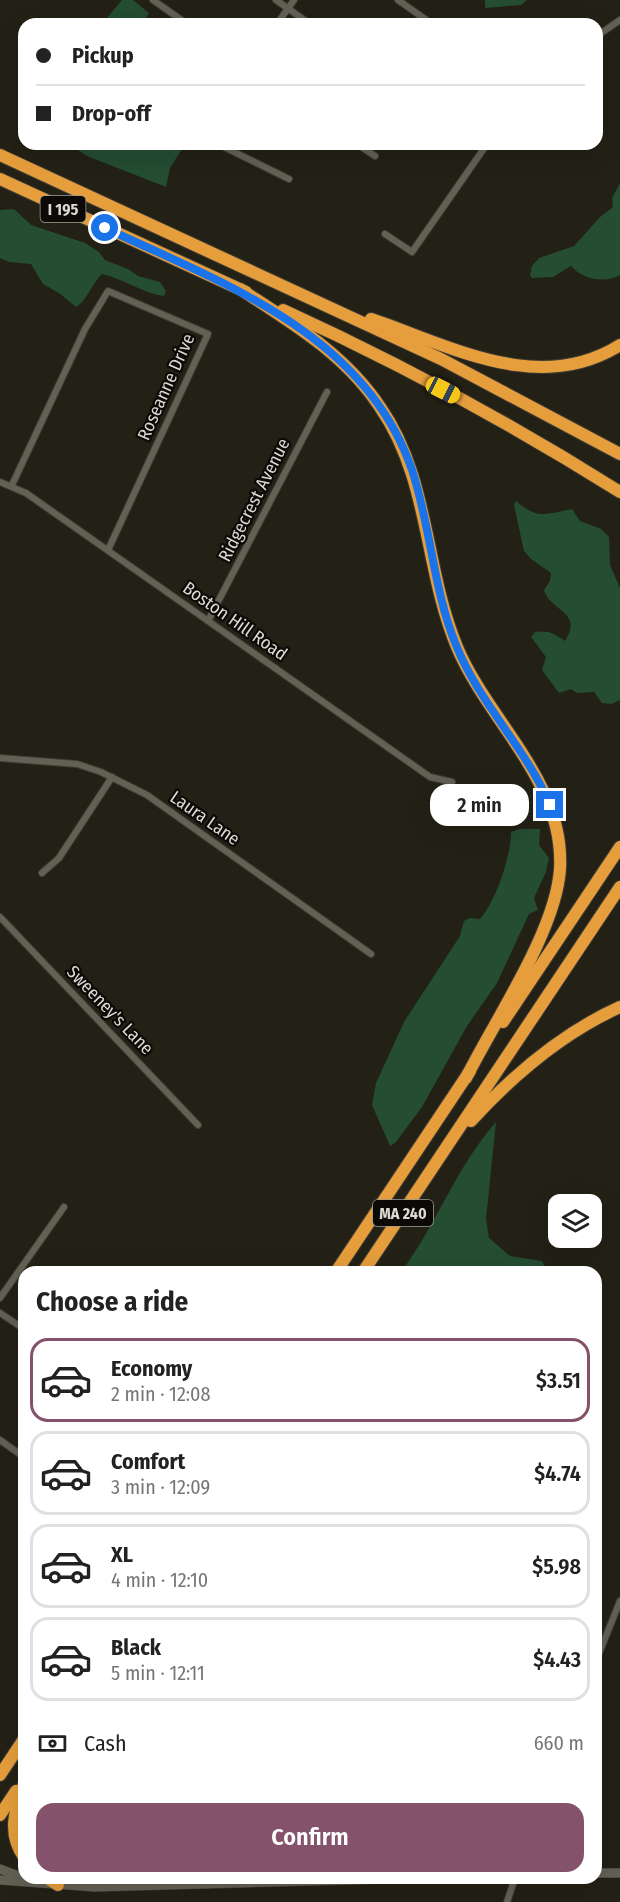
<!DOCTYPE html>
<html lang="en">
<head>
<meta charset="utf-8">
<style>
	body { margin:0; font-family:"Fira Sans Condensed",sans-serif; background:#f2f2f2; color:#222; height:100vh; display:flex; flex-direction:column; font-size:22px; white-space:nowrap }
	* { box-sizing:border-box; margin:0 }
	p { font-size:20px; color:#767676 }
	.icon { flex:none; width:33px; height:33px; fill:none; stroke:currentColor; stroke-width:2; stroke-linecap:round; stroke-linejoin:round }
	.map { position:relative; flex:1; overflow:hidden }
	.sheet { position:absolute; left:18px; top:1266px; width:584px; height:618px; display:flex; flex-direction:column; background:#fff; border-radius:18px; box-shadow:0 6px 24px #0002 }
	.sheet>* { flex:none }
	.banner { position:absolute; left:18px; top:18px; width:585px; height:132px; border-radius:18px; box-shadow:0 6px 24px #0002; display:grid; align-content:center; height:132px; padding:0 18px; background:#fff }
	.controls { position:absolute; left:548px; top:1194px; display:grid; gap:12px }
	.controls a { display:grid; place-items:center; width:54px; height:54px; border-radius:12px; background:#fff; box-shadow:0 6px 24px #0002; font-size:30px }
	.end { position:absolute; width:27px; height:27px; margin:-14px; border:8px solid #1a73e8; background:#fff; box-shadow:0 0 0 3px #fff }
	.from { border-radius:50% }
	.bubble { position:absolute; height:42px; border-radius:18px; background:#fff; box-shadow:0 6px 24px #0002; font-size:20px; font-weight:600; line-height:42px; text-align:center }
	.car { position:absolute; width:18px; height:36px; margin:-18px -9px; border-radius:8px; box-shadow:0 0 4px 2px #0007; background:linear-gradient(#f5c518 24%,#345 0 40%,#f5c518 0 76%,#345 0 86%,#f5c518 0) }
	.banner b { display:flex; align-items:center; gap:21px; height:57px; font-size:22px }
	.banner b+b { border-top:2px solid #e0e0e0 }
	.banner i { width:15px; height:15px; background:#222 }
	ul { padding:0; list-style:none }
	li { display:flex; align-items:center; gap:18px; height:84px; margin:0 12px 9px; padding:0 6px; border:3px solid #e0e0e0; border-radius:18px }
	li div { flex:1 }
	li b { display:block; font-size:22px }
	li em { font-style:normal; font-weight:600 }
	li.current { border-color:#84536b }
	li>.icon { width:54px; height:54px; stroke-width:1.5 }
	h2 { padding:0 18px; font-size:27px; line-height:72px }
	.pay { display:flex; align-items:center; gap:15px; height:66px; padding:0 18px; font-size:22px }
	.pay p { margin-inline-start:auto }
	.button { display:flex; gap:12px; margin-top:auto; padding:12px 18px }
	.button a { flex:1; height:69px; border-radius:18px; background:#84536b; color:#fff; font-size:24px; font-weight:600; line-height:69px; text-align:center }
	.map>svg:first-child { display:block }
	.green { fill:#244d32 }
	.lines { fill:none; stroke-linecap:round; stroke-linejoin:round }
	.street-casing { stroke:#3e3c35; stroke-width:8 }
	.secondary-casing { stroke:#3e3c35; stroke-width:10 }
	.highway-casing { stroke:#3e3c35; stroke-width:14 }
	.street { stroke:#636054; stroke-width:6 }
	.secondary { stroke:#636054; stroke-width:9 }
	.highway { stroke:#e69e3c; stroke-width:12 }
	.route { stroke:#1a73e8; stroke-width:8 }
	.labels { text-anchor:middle; stroke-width:4.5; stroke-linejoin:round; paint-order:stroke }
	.shield { fill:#0b0a06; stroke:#9d9c96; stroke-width:1.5 }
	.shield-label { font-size:16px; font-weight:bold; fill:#dcdad3 }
	.street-label { font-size:18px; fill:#dcdad3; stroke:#0b0a06 }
</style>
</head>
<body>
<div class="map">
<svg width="620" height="1902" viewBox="0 0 620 1902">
	<rect width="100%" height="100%" fill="#232015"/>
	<g class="green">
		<path d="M122 0H133L149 13 142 24H102Z"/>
		<path d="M485 0H527L521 5 485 8Z"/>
		<path d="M69 144H185L170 168 166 187 87 156Z"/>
		<path d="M620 183V275C605 284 582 279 571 266L553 277 532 278 530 275 532 266 539 258 574 246 600 217 613 207 612 198Z"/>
		<path d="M14 209 31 225 85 243 99 252 105 260 128 269 138 276 160 282 166 291 164 296C142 293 124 279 102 274 92 283 87 301 76 307L59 293 43 284 31 264 9 262 0 258V210Z"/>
		<path d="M516 501C538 520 545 514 572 509L580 521 601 529 609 537 610 565 620 588V700L612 704 602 703 594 692 577 693 571 689 559 693 542 670 546 657 531 637 535 632C548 630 554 633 565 641 584 612 550 611 544 590L550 581 551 573 531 559 524 551 514 505Z"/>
		<path d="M519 829H540L539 845 549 858 546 872 534 898 538 910 529 914 497 983 467 1026 422 1107 396 1142 390 1146 372 1105 376 1083 404 1022 460 936 464 921 470 918 480 919C496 901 511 856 511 832Z"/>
		<path d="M496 1122 486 1219 489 1238 510 1256 542 1261 547 1272H401C437 1224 456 1167 496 1122Z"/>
	</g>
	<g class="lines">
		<g class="street-casing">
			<g id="street">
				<path d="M153 0 187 24"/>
				<path d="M276 0 310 24"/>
				<path d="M398 0 432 24"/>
				<path d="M277 24 294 0"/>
				<path d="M597 36 620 20"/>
				<path d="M218 144 289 179"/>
				<path d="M357 144 375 156"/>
				<path d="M385 234 412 252 485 147 480 144"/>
				<path d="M0 482 26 493 430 777 452 782"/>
				<path d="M12 485 85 329 108 291 208 334 108 550"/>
				<path d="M208 621 327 392"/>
				<path d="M0 758 77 764 101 772 147 795 371 954"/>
				<path d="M42 873 59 858 112 777"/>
				<path d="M0 917 198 1125"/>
				<path d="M0 1298 64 1207"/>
				<path d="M0 1313 24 1329"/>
				<path d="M0 1440 24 1457"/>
				<path d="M596 1661 620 1601"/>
				<path d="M507 1902 515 1878"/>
			</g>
		</g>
		<g class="secondary-casing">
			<g id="secondary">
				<path d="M0 1869 24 1878"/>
				<path d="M596 1873H620"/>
				<path d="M0 1880 95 1887 421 1878"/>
			</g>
		</g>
		<g class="highway-casing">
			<g id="highway">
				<path d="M0 155 441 359 620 454"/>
				<path d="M0 179 246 292"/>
				<path d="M240 289C292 323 345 354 380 407 430 479 424 568 457 647 488 721 565 782 560 869 556 931 495 1020 466 1078"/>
				<path d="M283 310C399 363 512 424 620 492"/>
				<path d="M371 319C451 346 539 396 620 345"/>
				<path d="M503 1022 620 847"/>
				<path d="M471 1121C514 1074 562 1033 620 1007"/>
				<path d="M336 1272 470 1071"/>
				<path d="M363 1272 620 887"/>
				<path d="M0 1775 24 1739"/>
				<path d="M24 1784C15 1809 7 1834 24 1857"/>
				<path d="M0 1815 16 1791"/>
				<path d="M47 1878 58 1885"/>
			</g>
		</g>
		<use href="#street" class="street"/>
		<use href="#secondary" class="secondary"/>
		<use href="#highway" class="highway"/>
	</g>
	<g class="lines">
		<path class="route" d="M105 228C223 283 366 334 412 470 431 527 433 589 456 645 479 703 526 748 550 805"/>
	</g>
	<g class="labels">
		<g class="shield">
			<rect x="40.5" y="196" width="45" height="26" rx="4.5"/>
			<rect x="373" y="1200" width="60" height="26" rx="4.5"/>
		</g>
		<g class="shield-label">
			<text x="63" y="215">I 195</text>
			<text x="403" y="1219">MA 240</text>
		</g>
		<g class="street-label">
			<text transform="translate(166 387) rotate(-66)" y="6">Roseanne Drive</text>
			<text transform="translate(254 500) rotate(-63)" y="6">Ridgecrest Avenue</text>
			<text transform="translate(235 621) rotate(35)" y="6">Boston Hill Road</text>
			<text transform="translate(205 818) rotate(35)" y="6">Laura Lane</text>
			<text transform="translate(110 1010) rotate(46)" y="6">Sweeney's Lane</text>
		</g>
	</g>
</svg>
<div class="controls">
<a><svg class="icon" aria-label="layers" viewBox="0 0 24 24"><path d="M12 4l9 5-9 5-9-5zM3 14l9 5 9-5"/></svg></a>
</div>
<i class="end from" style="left:105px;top:228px"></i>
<i class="end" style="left:550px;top:805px"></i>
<div class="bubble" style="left:430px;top:784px;width:99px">2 min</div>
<i class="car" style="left:443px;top:390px;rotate:117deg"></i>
<div class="banner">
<b><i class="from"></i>Pickup</b>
<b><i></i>Drop-off</b>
</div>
<section class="sheet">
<h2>Choose a ride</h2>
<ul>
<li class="current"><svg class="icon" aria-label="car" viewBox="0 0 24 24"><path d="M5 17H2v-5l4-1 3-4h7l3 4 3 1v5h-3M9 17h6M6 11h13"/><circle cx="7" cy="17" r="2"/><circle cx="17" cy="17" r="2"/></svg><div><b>Economy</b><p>2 min · 12:08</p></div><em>$3.51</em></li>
<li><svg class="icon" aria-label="car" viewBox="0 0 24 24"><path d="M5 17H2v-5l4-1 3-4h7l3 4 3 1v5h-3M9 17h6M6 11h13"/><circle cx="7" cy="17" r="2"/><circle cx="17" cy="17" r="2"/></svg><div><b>Comfort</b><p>3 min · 12:09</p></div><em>$4.74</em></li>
<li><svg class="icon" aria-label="car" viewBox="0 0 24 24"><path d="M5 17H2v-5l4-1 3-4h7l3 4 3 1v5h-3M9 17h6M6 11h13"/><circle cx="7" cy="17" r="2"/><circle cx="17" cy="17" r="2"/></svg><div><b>XL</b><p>4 min · 12:10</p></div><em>$5.98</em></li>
<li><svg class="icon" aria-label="car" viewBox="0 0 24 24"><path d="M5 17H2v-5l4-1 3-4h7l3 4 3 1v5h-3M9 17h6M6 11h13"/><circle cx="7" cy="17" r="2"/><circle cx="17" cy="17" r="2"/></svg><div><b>Black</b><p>5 min · 12:11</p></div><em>$4.43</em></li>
</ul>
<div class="pay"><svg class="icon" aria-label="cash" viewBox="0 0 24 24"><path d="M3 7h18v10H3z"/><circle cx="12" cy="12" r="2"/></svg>Cash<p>660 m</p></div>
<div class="button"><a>Confirm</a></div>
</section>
</div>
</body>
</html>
